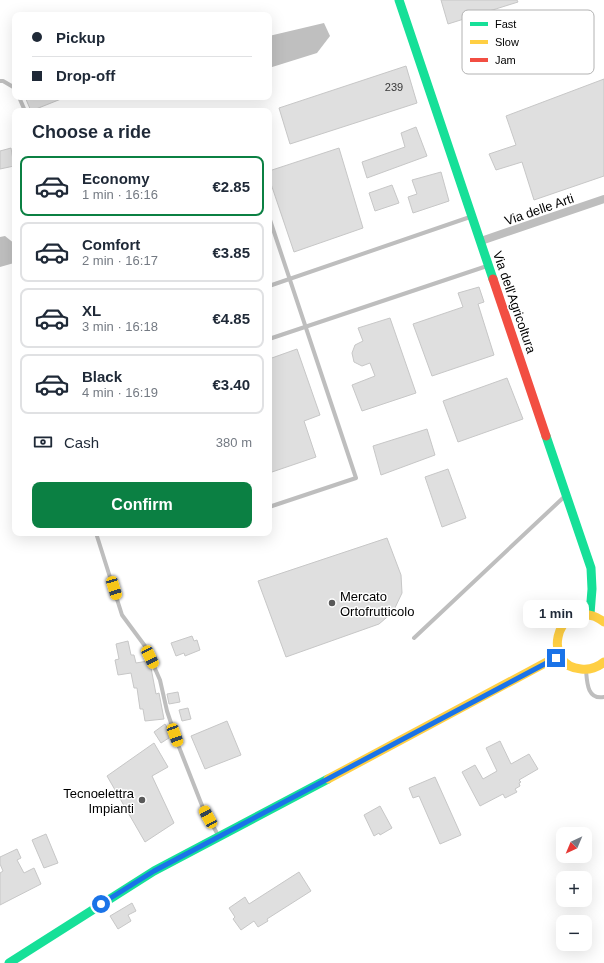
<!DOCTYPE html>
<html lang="en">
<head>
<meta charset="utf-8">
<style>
	body { margin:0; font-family:Arial,sans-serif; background:#f6f6f7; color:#1f2937; height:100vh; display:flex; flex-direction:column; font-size:15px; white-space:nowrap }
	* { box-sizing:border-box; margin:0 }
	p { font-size:13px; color:#747a83 }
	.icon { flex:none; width:22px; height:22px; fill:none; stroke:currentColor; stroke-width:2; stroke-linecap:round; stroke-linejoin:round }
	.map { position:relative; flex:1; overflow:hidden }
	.panel { position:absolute; left:12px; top:108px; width:260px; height:428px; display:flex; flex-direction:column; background:#fff; border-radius:8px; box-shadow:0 4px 16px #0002 }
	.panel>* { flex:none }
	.banner { position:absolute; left:12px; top:12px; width:260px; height:88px; border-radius:8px; box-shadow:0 4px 16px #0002; display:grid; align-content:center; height:88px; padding:0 20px; background:#fff }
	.needle { width:26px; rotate:224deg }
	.buttons { position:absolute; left:556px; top:827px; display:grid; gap:8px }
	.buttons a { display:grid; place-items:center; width:36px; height:36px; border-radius:8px; background:#fff; box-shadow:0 4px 16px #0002; font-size:20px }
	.end { position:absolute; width:18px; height:18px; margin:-9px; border:5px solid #1a73e8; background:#fff; box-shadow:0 0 0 2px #fff }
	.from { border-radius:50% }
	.bubble { position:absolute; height:28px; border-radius:8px; background:#fff; box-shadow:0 4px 16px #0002; font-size:13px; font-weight:600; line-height:28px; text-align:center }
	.car { position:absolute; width:12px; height:24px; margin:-12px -6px; border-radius:5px; box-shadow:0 0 3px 1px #0007; background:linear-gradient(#f5c518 24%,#345 0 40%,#f5c518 0 76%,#345 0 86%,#f5c518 0) }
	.banner b { display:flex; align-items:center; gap:14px; height:38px; font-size:15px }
	.banner b+b { border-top:1px solid #e0e1e3 }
	.banner i { width:10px; height:10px; background:#1f2937 }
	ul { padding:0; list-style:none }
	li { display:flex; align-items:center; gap:12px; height:60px; margin:0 8px 6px; padding:0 12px; border:2px solid #e0e1e3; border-radius:8px }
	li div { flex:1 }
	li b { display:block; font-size:15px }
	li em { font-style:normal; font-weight:600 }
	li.current { border-color:#0b8043 }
	li>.icon { width:36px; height:36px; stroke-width:1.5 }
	h2 { padding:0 20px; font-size:18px; line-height:48px }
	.pay { display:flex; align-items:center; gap:10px; height:44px; padding:0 20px; font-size:15px }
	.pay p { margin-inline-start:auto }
	.action { display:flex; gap:8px; margin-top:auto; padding:8px 20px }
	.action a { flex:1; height:46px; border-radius:8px; background:#0b8043; color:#fff; font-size:16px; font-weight:600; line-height:46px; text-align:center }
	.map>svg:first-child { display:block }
	.water { fill:#bfbfbf }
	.building { fill:#dfdfdf; stroke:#c7c7c7 }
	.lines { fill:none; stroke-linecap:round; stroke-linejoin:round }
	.lane { stroke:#bebebe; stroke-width:4 }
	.street { stroke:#bebebe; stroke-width:8 }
	.fast { stroke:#16e098; stroke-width:9 }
	.slow { stroke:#ffcf43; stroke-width:9 }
	.jam { stroke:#f24e42; stroke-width:9 }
	.route { stroke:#1a73e8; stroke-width:5 }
	.poi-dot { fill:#595959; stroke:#fff; stroke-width:1.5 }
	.labels { text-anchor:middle; stroke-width:3; stroke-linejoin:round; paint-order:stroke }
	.number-label { font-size:11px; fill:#383838 }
	.street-label { font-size:13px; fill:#000; stroke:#fff }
	.poi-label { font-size:13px; fill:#000; stroke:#fff; text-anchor:start }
	.key { fill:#fff; stroke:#b2b2b2; stroke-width:1 }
	.key-label { font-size:11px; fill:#000 }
</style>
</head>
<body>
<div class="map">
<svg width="604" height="963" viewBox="0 0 604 963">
	<rect width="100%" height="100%" fill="#fff"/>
	<g class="water">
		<path d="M324 23 330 36 317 53 269 68V36Z"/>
		<path d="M5 236 15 244V260L14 263 0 267V237Z"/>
	</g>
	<g class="building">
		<path d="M441 0H517L518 2 448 24Z"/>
		<path d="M406 66 417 103 290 144 279 108Z"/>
		<path d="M604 79V176L534 200 522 162 496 170 489 154 516 145 506 116Z"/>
		<path d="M25 97H66L31 111Z"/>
		<path d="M416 127 427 156 367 178 362 162 405 147 401 133Z"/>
		<path d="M11 148 14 166 0 169V151Z"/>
		<path d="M339 148 363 228 294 252 269 178V171Z"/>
		<path d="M441 172 449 201 413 213 408 197 417 194 412 180Z"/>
		<path d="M392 185 399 203 375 211 369 193Z"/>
		<path d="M479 287 484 302 478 304 494 355 432 376 413 324 463 307 458 293Z"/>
		<path d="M390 318 416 393 362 411 352 385 375 376 370 363 362 366 354 362 352 353 355 345 363 341 358 328Z"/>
		<path d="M297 349 320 415 304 421 316 457 269 473V359Z"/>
		<path d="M507 378 523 419 458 442 443 401Z"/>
		<path d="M427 429 435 455 381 475 373 446Z"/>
		<path d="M448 469 466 518 442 527 425 477Z"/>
		<path d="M387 538 401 575 402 593 393 612 379 624 286 657 258 581Z"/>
		<path d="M192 636 194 641 197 640 200 650 185 656 184 653 176 656 171 643Z"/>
		<path d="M128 641 131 655H134L136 663 148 661 151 668 156 694 159 693 164 719 145 721 143 709H140L137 688H134L131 673 118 675 115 660 119 659 116 644Z"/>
		<path d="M178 692 180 702 169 704 167 694Z"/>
		<path d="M188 708 191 719 182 721 179 710Z"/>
		<path d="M227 721 241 755 205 769 191 736Z"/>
		<path d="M165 724 172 736 161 743 154 732Z"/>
		<path d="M500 741 511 764 529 754 538 769 519 780 521 782 519 783 520 786 515 789 517 792 505 798 503 794 480 806 462 772 475 765 483 779 497 771 486 748Z"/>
		<path d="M154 743 168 767 152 776 174 823 145 842 107 776Z"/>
		<path d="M435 777 461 835 440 844 419 796 413 798 409 788Z"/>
		<path d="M380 806 392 828 380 835 379 833 374 836 364 815Z"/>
		<path d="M46 834 58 863 44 868 32 840Z"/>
		<path d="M17 849 21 858 17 860 24 873 34 868 41 884 0 905V873L3 871 0 864V857Z"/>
		<path d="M299 872 311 891 267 919 268 921 258 927 254 921 241 930 233 919 235 917 229 908 245 897 249 904Z"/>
		<path d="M132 903 136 911 128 915 131 921 118 929 110 916Z"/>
	</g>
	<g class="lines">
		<g class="lane">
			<path d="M0 81H3L15 88"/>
			<path d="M19 97 25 111"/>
			<path d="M269 217 356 478 269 507"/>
			<path d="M269 286 470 217"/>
			<path d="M269 339 487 266"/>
			<path d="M96 533 122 615 145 646 160 680 167 711 179 747 203 808 218 835"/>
			<path d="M414 638 565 496"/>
			<path d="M586 670C587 682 587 700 604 697"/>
		</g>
		<path class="street" d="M481 241 604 199"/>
		<g class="fast">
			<path d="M399 0 493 279"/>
			<path d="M546 436 591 568 592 589 590 614"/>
			<path d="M9 963 154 871 328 779"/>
		</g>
		<g class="slow">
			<path d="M604 622C601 620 597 617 593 616 555 603 542 666 581 669 590 670 597 668 604 662"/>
			<path d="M328 779 560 655"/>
		</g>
		<path class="jam" d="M493 279 546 436"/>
	</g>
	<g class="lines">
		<path class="route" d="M101 904 154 871 556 658"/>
	</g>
	<g class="poi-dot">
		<circle cx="332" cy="603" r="4"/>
		<circle cx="142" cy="800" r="4"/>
	</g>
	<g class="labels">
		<g class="number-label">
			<text x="394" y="91">239</text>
		</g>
		<g class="street-label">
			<text transform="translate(539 209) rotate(-19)" y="5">Via delle Arti</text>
			<text transform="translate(515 302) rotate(71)" y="5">Via dell'Agricoltura</text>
		</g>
		<g class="poi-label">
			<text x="340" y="601">Mercato<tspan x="340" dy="15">Ortofrutticolo</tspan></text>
			<text x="134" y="798" text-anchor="end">Tecnoelettra<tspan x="134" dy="15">Impianti</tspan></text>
		</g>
	</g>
	<rect x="462" y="10" width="132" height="64" rx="6" class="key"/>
	<rect x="470" y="22" width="18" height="4" fill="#16e098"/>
	<rect x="470" y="40" width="18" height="4" fill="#ffcf43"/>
	<rect x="470" y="58" width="18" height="4" fill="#f24e42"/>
	<g class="key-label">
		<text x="495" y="28">Fast</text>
		<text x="495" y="46">Slow</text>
		<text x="495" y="64">Jam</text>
	</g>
</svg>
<div class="buttons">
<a><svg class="needle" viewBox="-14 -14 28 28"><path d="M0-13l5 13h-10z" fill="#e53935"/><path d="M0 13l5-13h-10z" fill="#747a83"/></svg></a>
<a>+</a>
<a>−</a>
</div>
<i class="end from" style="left:101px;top:904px"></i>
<i class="end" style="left:556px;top:658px"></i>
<div class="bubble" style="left:523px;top:600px;width:66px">1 min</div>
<i class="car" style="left:114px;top:588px;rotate:163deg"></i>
<i class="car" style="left:150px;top:657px;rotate:154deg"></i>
<i class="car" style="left:175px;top:735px;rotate:160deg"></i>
<i class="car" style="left:208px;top:817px;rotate:331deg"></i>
<div class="banner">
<b><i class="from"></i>Pickup</b>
<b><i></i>Drop-off</b>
</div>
<section class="panel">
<h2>Choose a ride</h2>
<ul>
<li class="current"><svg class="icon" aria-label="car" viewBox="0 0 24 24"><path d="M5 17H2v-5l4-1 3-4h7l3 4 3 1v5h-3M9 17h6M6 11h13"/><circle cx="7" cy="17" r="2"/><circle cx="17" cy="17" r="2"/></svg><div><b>Economy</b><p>1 min · 16:16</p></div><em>€2.85</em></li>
<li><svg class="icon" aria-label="car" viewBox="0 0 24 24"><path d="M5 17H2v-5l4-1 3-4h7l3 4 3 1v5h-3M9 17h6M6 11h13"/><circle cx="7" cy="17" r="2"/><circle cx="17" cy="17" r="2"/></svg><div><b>Comfort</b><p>2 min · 16:17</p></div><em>€3.85</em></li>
<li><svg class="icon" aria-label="car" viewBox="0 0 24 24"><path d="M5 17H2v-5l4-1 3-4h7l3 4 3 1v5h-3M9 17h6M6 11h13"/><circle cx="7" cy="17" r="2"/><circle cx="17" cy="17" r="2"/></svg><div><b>XL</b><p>3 min · 16:18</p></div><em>€4.85</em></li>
<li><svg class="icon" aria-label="car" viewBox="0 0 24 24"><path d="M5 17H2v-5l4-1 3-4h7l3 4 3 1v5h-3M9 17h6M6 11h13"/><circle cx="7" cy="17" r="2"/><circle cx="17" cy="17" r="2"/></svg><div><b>Black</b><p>4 min · 16:19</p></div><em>€3.40</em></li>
</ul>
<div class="pay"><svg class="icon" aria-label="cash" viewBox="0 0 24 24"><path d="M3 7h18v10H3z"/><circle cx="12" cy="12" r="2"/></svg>Cash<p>380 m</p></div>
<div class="action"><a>Confirm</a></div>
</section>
</div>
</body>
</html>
